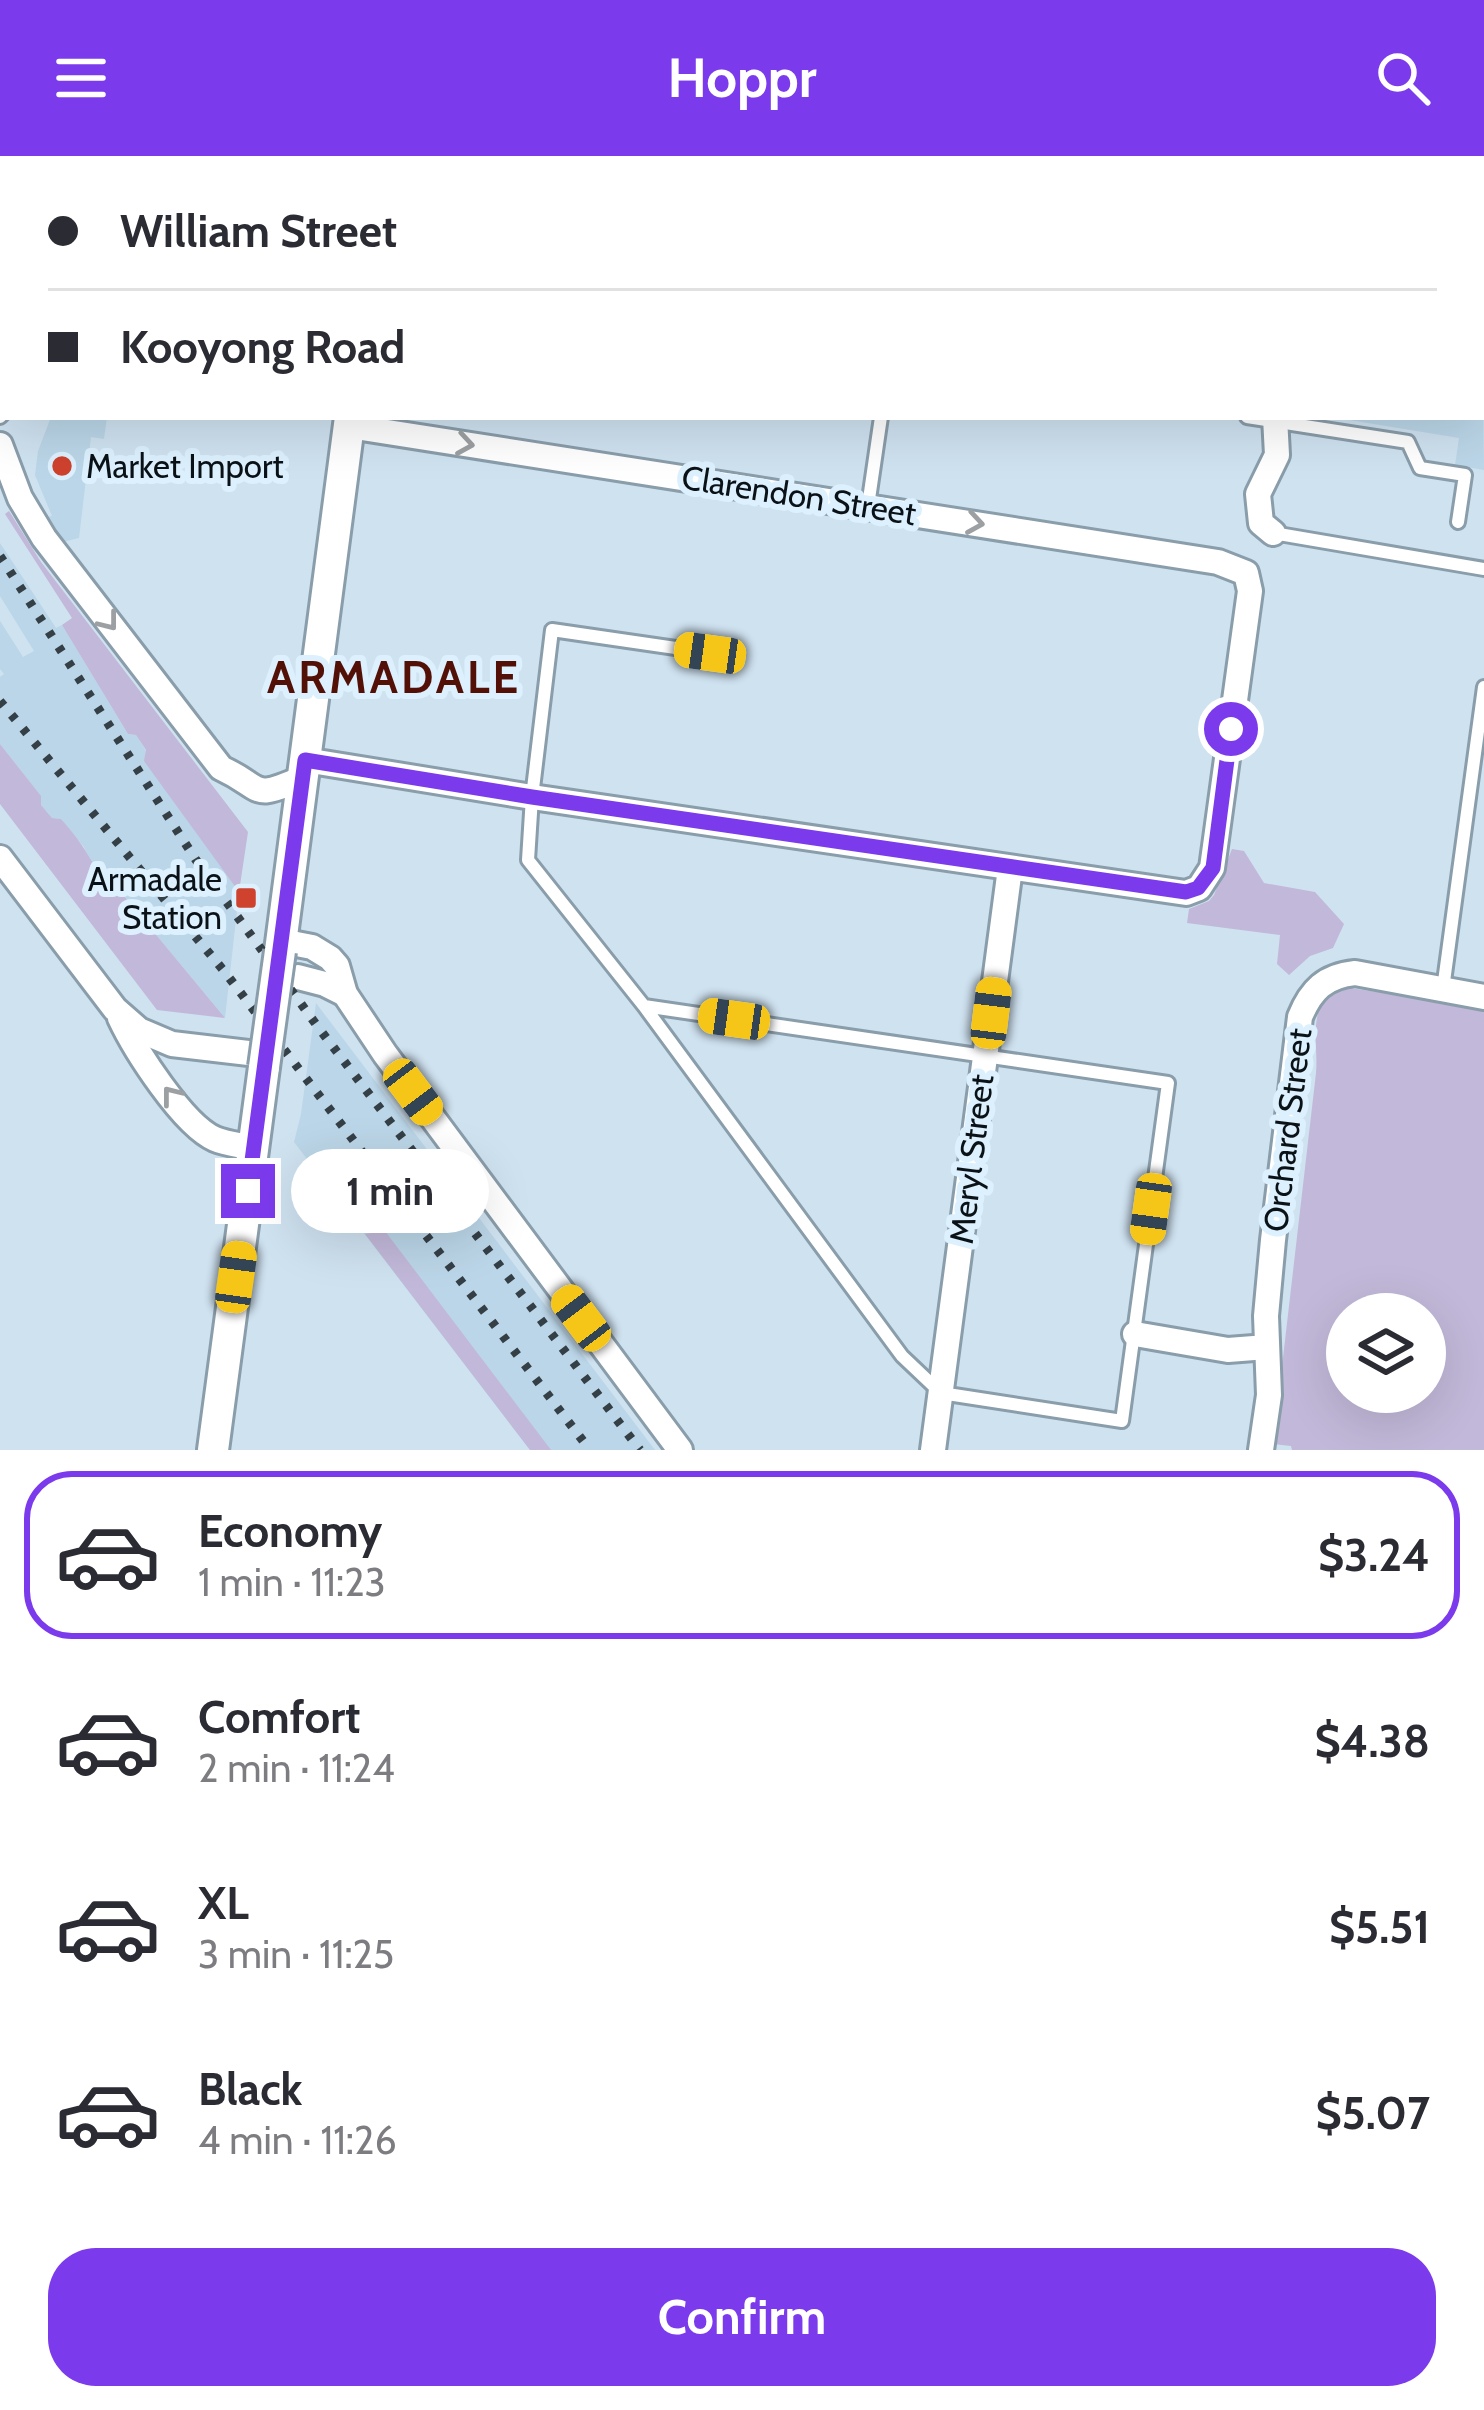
<!DOCTYPE html>
<html lang="en">
<head>
<meta charset="utf-8">
<style>
	body { margin:0; font-family:Cabin,sans-serif; background:#f2f2f3; color:#2b2b33; height:100vh; display:flex; flex-direction:column; font-size:45px; white-space:nowrap }
	* { box-sizing:border-box; margin:0 }
	p { font-size:39px; color:#7c7c81 }
	.icon { flex:none; width:66px; height:66px; fill:none; stroke:currentColor; stroke-width:2; stroke-linecap:round; stroke-linejoin:round }
	.map { position:relative; height:1294px; overflow:hidden }
	.side { display:flex; flex-direction:column; background:#fff; flex:1 }
	.side>* { flex:none }
	.guide { position:absolute; left:0px; top:0px; width:1485px; height:264px; box-shadow:0 12px 48px #0002; display:grid; align-content:center; height:264px; padding:0 48px; background:#fff }
	.controls { position:absolute; left:1326px; top:1137px; display:grid; gap:24px }
	.controls a { display:grid; place-items:center; width:120px; height:120px; border-radius:50%; background:#fff; box-shadow:0 12px 48px #0002; font-size:60px }
	.end { position:absolute; width:54px; height:54px; margin:-27px; border:15px solid #7c3aed; background:#fff; box-shadow:0 0 0 6px #fff }
	.from { border-radius:50% }
	.bubble { position:absolute; height:84px; border-radius:42px; background:#fff; box-shadow:0 12px 48px #0002; font-size:39px; font-weight:700; line-height:84px; text-align:center }
	.car { position:absolute; width:36px; height:72px; margin:-36px -18px; border-radius:15px; box-shadow:0 0 9px 3px #0007; background:linear-gradient(#f5c518 24%,#345 0 40%,#f5c518 0 76%,#345 0 86%,#f5c518 0) }
	.guide b { display:flex; align-items:center; gap:42px; height:114px; font-size:45px }
	.guide b+b { border-top:3px solid #e1e1e2 }
	.guide i { width:30px; height:30px; background:#2b2b33 }
	ul { padding:21px 0 0; list-style:none }
	li { display:flex; align-items:center; gap:36px; height:168px; margin:0 24px 18px; padding:0 24px; border:6px solid transparent; border-radius:48px }
	li div { flex:1 }
	li b { display:block; font-size:45px }
	li em { font-style:normal; font-weight:700 }
	li.on { border-color:#7c3aed }
	li>.icon { width:108px; height:108px; stroke-width:1.5 }
	.action { display:flex; gap:24px; margin-top:auto; padding:24px 48px }
	.action a { flex:1; height:138px; border-radius:48px; background:#7c3aed; color:#fff; font-size:48px; font-weight:700; line-height:138px; text-align:center }
	header { display:flex; justify-content:space-between; align-items:center; height:156px; padding:0 48px; background:#7c3aed; color:#fff; font-size:54px; font-weight:700 }
	.map>svg:first-child { display:block }
	.built { fill:#bbd6e8 }
	.green { fill:#c2b8d9; fill-rule:evenodd }
	.lines { fill:none; stroke-linecap:round; stroke-linejoin:round }
	.service-casing { stroke:#8a9daa; stroke-width:18 }
	.minor-casing { stroke:#8a9daa; stroke-width:30 }
	.tertiary-casing { stroke:#8a9daa; stroke-width:36 }
	.primary-casing { stroke:#8a9daa; stroke-width:45 }
	.service { stroke:#fff; stroke-width:12 }
	.minor { stroke:#fff; stroke-width:24 }
	.tertiary { stroke:#fff; stroke-width:30 }
	.primary { stroke:#fff; stroke-width:39 }
	.tram { stroke:#353f46; stroke-width:3 }
	.rail { stroke:#353f46; stroke-width:9; stroke-dasharray:6 12; stroke-linecap:butt }
	.tertiary-bridge-casing { stroke:#8a9daa; stroke-width:36; stroke-linecap:butt }
	.tertiary-bridge { stroke:#fff; stroke-width:30 }
	.oneway { stroke:#9da0a2 }
	.route { stroke:#7c3aed; stroke-width:15 }
	.poi-dot { fill:#ce422e; stroke:#dcf0fd; stroke-width:4.5 }
	.labels { text-anchor:middle; stroke-width:12; stroke-linejoin:round; paint-order:stroke }
	.poi-label { font-size:33px; fill:#0b1217; stroke:#dcf0fd; text-anchor:start }
	.street-label { font-size:33px; fill:#0b1217; stroke:#dcf0fd }
	.district-label { font-size:45px; font-weight:bold; letter-spacing:3px; fill:#531007; stroke:#dcf0fd }
</style>
</head>
<body>
<header><svg class="icon" aria-label="menu" viewBox="0 0 24 24"><path d="M4 6h16M4 12h16M4 18h16"/></svg>Hoppr<svg class="icon" aria-label="search" viewBox="0 0 24 24"><circle cx="10" cy="10" r="6"/><path d="M15 15l6 6"/></svg></header>
<div class="map">
<svg width="1484" height="1294" viewBox="0 0 1484 1294">
	<rect width="100%" height="100%" fill="#cfe2f0"/>
	<g class="built">
		<rect x="141" y="0" width="197" height="3"/>
		<path d="M426 0H626L644 3H426Z"/>
		<path d="M1149 0H1484V55L1482 3H1168Z"/>
		<path d="M1482 141 1484 314 1455 309 1459 282 1331 261H1482Z"/>
		<path d="M51 261H107L104 283 91 281 79 382 63 386 47 361 52 360 35 319 38 295Z"/>
		<path d="M0 387 56 472 62 469 128 578 136 579 146 595 145 605 239 736 225 862 114 728 103 722 92 710 84 691 61 663 52 662 41 649 40 639 0 588V521L4 518 0 513V465L23 501 34 495 0 440Z"/>
		<path d="M316 847 655 1294H530L294 986 301 958Z"/>
	</g>
	<g class="green">
		<path d="M9 355 41 406 248 676 239 736 144 605 146 594 136 579 128 578 62 469 72 462 5 358Z"/>
		<path d="M0 588 41 640V649L52 662 61 663C68 671 75 679 81 688 92 704 96 717 114 728L225 862 157 854 0 648Z"/>
		<path d="M1232 693 1244 695 1264 727 1315 736 1344 768 1333 792 1310 800 1289 819 1277 808 1280 779 1187 767 1189 753 1209 745 1214 739Z"/>
		<path d="M1350 832 1484 852V1294H1292L1291 1290 1273 1288 1316 917C1319 883 1303 841 1350 832ZM1347 1158H1425V1236H1347Z"/>
		<path d="M385 1075 551 1294H530L365 1078Z"/>
	</g>
	<g class="lines">
		<g class="service-casing">
			<g id="service">
				<path d="M204 3V0"/>
				<path d="M0 261 3 258"/>
				<path d="M1247 261 1408 286 1420 312 1465 319 1458 366"/>
				<path d="M868 350 881 261"/>
				<path d="M1273 377 1484 413"/>
				<path d="M1443 833 1484 531"/>
				<path d="M644 850 1168 927 1122 1265 941 1237 902 1200 644 850 528 704 532 641 552 474 710 497"/>
			</g>
		</g>
		<g class="minor-casing">
			<g id="minor">
				<path d="M1104 3V0"/>
				<path d="M0 289 20 342 44 382 221 612C266 633 249 645 303 622"/>
				<path d="M1273 377 1261 367 1258 338 1277 299 1275 261"/>
				<path d="M305 604 532 641 1186 737 1199 732 1212 712 1250 435 1246 417 1218 406 349 270"/>
				<path d="M0 702 115 853 139 874 172 888 266 899"/>
				<path d="M281 785 312 791 330 802 337 810 345 838 385 898 680 1294"/>
				<path d="M298 821 325 828 345 838"/>
				<path d="M120 862C135 894 183 969 215 983 227 988 241 989 253 992"/>
				<path d="M1135 1178 1228 1194 1267 1191"/>
				<path d="M933 1294 1010 712"/>
				<path d="M1261 1294 1269 1239 1266 1160 1273 1084 1300 861C1311 834 1325 820 1355 817L1484 841"/>
			</g>
		</g>
		<g class="tertiary-casing">
			<g id="tertiary">
				<path d="M384 3 385 0"/>
				<path d="M280 795 350 261"/>
				<path d="M213 1294 264 911"/>
			</g>
		</g>
		<g class="primary-casing">
			<g id="primary">
				<path d="M882 0 900 3"/>
				<path d="M1482 99H1484"/>
			</g>
		</g>
		<use href="#service" class="service"/>
		<use href="#minor" class="minor"/>
		<use href="#tertiary" class="tertiary"/>
		<use href="#primary" class="primary"/>
		<g class="tram">
			<path d="M843 0 862 3"/>
			<path d="M928 0 946 3"/>
			<path d="M1482 106H1484"/>
		</g>
		<g class="rail">
			<path d="M0 400 196 704 318 871 640 1294"/>
			<path d="M0 545 224 815 590 1294"/>
		</g>
		<g class="tertiary-bridge-casing">
			<path id="tertiary-bridge" d="M264 911 280 795"/>
		</g>
		<use href="#tertiary-bridge" class="tertiary-bridge"/>
	</g>
	<defs><path id="oneway-chevron" d="M-2-3.5L2.5 0L-2 3.5" fill="none" stroke-width="1.6" stroke-linecap="round" stroke-linejoin="round" transform="scale(3)"/></defs>
	<g class="oneway">
		<use href="#oneway-chevron" transform="translate(465 288) rotate(9)"/>
		<use href="#oneway-chevron" transform="translate(975 367) rotate(9)"/>
		<use href="#oneway-chevron" transform="translate(109 466) rotate(52)"/>
		<use href="#oneway-chevron" transform="translate(171 939) rotate(-128)"/>
	</g>
	<g class="lines">
		<path class="route" d="M248 1035 305 604 532 641 1186 736 1198 732 1213 712 1231 573"/>
	</g>
	<g class="poi-dot">
		<circle cx="62" cy="310" r="12"/>
		<rect x="234" y="730" width="24" height="24" rx="6"/>
	</g>
	<g class="labels">
		<g class="poi-label">
			<text x="86" y="322">Market Import</text>
			<text x="222" y="735" text-anchor="end">Armadale<tspan x="222" dy="38">Station</tspan></text>
		</g>
		<g class="street-label">
			<text transform="translate(799 339) rotate(9)" y="12">Clarendon Street</text>
			<text transform="translate(1287 974) rotate(-83)" y="12">Orchard Street</text>
			<text transform="translate(971 1003) rotate(-83)" y="12">Meryl Street</text>
		</g>
		<g class="district-label">
			<text x="394" y="537">ARMADALE</text>
		</g>
	</g>
</svg>
<div class="controls">
<a><svg class="icon" aria-label="layers" viewBox="0 0 24 24"><path d="M12 4l9 5-9 5-9-5zM3 14l9 5 9-5"/></svg></a>
</div>
<i class="end from" style="left:1231px;top:573px"></i>
<i class="end" style="left:248px;top:1035px"></i>
<div class="bubble" style="left:291px;top:993px;width:198px">1 min</div>
<i class="car" style="left:710px;top:497px;rotate:278deg"></i>
<i class="car" style="left:991px;top:857px;rotate:7deg"></i>
<i class="car" style="left:734px;top:863px;rotate:278deg"></i>
<i class="car" style="left:413px;top:936px;rotate:143deg"></i>
<i class="car" style="left:1151px;top:1053px;rotate:188deg"></i>
<i class="car" style="left:236px;top:1121px;rotate:8deg"></i>
<i class="car" style="left:581px;top:1162px;rotate:323deg"></i>
<div class="guide">
<b><i class="from"></i>William Street</b>
<b><i></i>Kooyong Road</b>
</div>
</div>
<section class="side">
<ul>
<li class="on"><svg class="icon" aria-label="car" viewBox="0 0 24 24"><path d="M5 17H2v-5l4-1 3-4h7l3 4 3 1v5h-3M9 17h6M6 11h13"/><circle cx="7" cy="17" r="2"/><circle cx="17" cy="17" r="2"/></svg><div><b>Economy</b><p>1 min · 11:23</p></div><em>$3.24</em></li>
<li><svg class="icon" aria-label="car" viewBox="0 0 24 24"><path d="M5 17H2v-5l4-1 3-4h7l3 4 3 1v5h-3M9 17h6M6 11h13"/><circle cx="7" cy="17" r="2"/><circle cx="17" cy="17" r="2"/></svg><div><b>Comfort</b><p>2 min · 11:24</p></div><em>$4.38</em></li>
<li><svg class="icon" aria-label="car" viewBox="0 0 24 24"><path d="M5 17H2v-5l4-1 3-4h7l3 4 3 1v5h-3M9 17h6M6 11h13"/><circle cx="7" cy="17" r="2"/><circle cx="17" cy="17" r="2"/></svg><div><b>XL</b><p>3 min · 11:25</p></div><em>$5.51</em></li>
<li><svg class="icon" aria-label="car" viewBox="0 0 24 24"><path d="M5 17H2v-5l4-1 3-4h7l3 4 3 1v5h-3M9 17h6M6 11h13"/><circle cx="7" cy="17" r="2"/><circle cx="17" cy="17" r="2"/></svg><div><b>Black</b><p>4 min · 11:26</p></div><em>$5.07</em></li>
</ul>
<div class="action"><a>Confirm</a></div>
</section>
</body>
</html>
